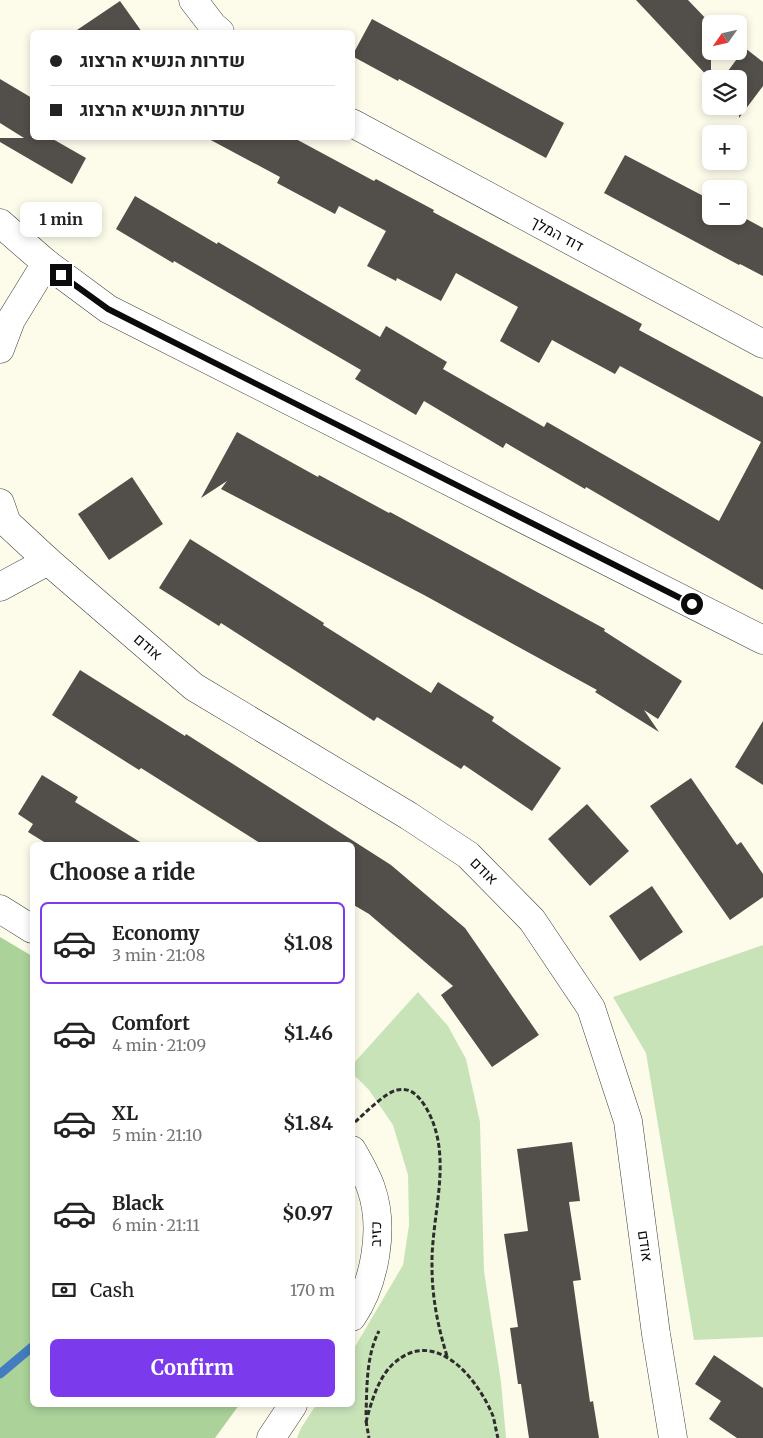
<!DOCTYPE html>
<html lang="en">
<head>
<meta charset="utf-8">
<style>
	body { margin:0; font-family:Merriweather,Heebo,serif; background:#f2f2f2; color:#222; height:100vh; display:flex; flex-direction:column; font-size:19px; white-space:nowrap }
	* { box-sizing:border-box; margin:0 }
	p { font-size:16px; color:#767676 }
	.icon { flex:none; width:28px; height:28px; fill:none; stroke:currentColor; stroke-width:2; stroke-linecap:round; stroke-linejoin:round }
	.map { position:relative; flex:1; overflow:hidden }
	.sheet { position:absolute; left:30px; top:842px; width:325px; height:565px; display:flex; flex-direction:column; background:#fff; border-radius:8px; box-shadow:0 2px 8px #0003 }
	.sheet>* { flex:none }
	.top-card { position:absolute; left:30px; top:30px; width:325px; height:110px; border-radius:8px; box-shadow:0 2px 8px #0003; display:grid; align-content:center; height:110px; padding:0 20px; background:#fff }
	.needle { width:32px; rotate:236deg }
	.controls { position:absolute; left:702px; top:15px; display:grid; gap:10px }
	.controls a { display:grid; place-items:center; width:45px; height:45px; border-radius:8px; background:#fff; box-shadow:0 2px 8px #0003; font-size:25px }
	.end { position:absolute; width:22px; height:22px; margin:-11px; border:6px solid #0b0b0b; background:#fff; box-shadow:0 0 0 2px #fff }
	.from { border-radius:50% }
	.bubble { position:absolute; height:35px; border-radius:8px; background:#fff; box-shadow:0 2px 8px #0003; font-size:16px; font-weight:700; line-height:35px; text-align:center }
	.top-card b { display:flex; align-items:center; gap:18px; height:48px; font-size:19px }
	.top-card b+b { border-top:1px solid #e0e0e0 }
	.top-card i { width:12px; height:12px; background:#222 }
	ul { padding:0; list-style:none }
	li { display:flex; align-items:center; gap:15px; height:82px; margin:0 10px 8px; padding:0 10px; border:2px solid transparent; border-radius:8px }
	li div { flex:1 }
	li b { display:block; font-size:19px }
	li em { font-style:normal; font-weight:700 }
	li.on { border-color:#7c3aed }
	li>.icon { width:45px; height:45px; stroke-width:1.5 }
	h2 { padding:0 20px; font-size:22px; line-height:60px }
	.pay { display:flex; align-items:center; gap:12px; height:55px; padding:0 20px; font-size:19px }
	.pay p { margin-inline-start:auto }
	.action { display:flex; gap:10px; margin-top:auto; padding:10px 20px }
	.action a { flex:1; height:58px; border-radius:8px; background:#7c3aed; color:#fff; font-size:20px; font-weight:700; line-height:58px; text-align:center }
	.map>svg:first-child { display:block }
	.green { fill:#c9e3b9 }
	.forest { fill:#abd299 }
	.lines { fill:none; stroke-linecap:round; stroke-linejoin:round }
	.stream { stroke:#437cbf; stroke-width:9 }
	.building { fill:#524e49 }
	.minor-casing { stroke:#3e3e3e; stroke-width:29 }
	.tertiary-casing { stroke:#3e3e3e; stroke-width:29 }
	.path { stroke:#2d2d2d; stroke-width:3; stroke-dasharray:5 2.5; stroke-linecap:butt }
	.minor { stroke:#fff; stroke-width:28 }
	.tertiary { stroke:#fff; stroke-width:28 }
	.route { stroke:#0b0b0b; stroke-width:6 }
	.labels { text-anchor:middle; stroke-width:5; stroke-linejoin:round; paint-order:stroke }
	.street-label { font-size:15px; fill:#0b0b0b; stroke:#fff }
</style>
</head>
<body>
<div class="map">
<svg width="763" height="1438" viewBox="0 0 763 1438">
	<rect width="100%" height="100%" fill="#fdfceb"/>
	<g class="green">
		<path d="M763 945V1337L694 1340 646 1053 613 997Z"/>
		<path d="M418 992 448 1026 466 1059 480 1122 484 1271 501 1382 506 1438H297L301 1428 316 1405H352L353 1350 403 1265 409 1225 408 1175 393 1125 369 1090 353 1074V1064Z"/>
	</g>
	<path class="forest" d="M0 937 32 956V1405H239L215 1438H0Z"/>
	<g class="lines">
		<path class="stream" d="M0 1374 32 1347"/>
	</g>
	<g class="building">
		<path d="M636 0H688L711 24V80Z"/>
		<path d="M120 1 142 32H74Z"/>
		<path d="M372 19 564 123 546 158 399 79 398 81 352 56Z"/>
		<path d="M745 48 763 62V86L739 118V79H722Z"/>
		<path d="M0 79 32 98V138H51L86 158 72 184 0 142V138H24L0 123Z"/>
		<path d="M207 138H294L374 181 376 179 434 210 433 212 642 324 639 330 763 397V590L586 487 585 489 506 443 503 448 424 401 416 415 355 379 361 370 174 261 173 263 116 229 135 196 217 244 218 242 380 337 386 326 447 362 443 369 544 427 547 422 719 521 761 442 620 366 615 374 552 340 539 363 500 341 518 307 456 273 441 301 397 278 396 281 367 266 386 231 339 206 335 214 277 183 280 177Z"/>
		<path d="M625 155 711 200V216H739V215L763 228V276L740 264 739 265 604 193Z"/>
		<path d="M237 432 318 477 319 475 389 513 390 512 605 629 604 631 682 681 658 719 644 710 659 732 595 692 597 690 424 595 221 489 227 481 201 498Z"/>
		<path d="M132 477 163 524 109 560 78 514Z"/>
		<path d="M190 539 324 623 323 625 431 693 438 682 494 717 492 721 561 768 532 811 464 765 461 769 377 717 374 721 221 623 219 626 159 588Z"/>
		<path d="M80 670 185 736 186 734 391 865 465 928 539 1035 492 1067 441 995 453 986 369 914 352 904V845H263L141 768 139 770 52 715Z"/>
		<path d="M763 721V785L735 767Z"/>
		<path d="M42 775 78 797 75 802 145 845H49L28 832 33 824 18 814Z"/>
		<path d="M691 778 737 845 741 842 763 874V897L730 920 650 806Z"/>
		<path d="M587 804 629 851 590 886 548 839Z"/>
		<path d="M652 886 683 932 640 961 609 916Z"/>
		<path d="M572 1142 580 1201 569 1202 581 1280 573 1281 590 1402 593 1401 599 1438H529L521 1384H518L510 1328 518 1327 504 1234 528 1231 517 1149Z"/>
		<path d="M714 1355 763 1388V1438H737L709 1419 721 1401 695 1384Z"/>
	</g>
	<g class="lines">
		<g class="minor-casing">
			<g id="minor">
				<path d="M193 0 213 26 220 32"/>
				<path d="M352 123 763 344"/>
				<path d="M0 587 48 561"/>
				<path d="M0 909 32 929"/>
				<path d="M352 1150C359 1162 367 1176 371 1188 385 1228 375 1283 352 1317"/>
				<path d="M271 1438 293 1405"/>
			</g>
		</g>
		<g class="tertiary-casing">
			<g id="tertiary">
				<path d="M0 223 46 263 108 309 763 640"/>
				<path d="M0 349 11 320 46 263"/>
				<path d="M0 503 7 523 48 561 194 687 409 816 468 855 532 920 591 1008 628 1121 656 1334 673 1438"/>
			</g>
		</g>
		<g class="path">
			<path d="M355 1122C364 1114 386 1092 397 1090 410 1087 418 1095 425 1106 455 1155 431 1213 432 1266 432 1298 438 1327 447 1356"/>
			<path d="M366 1415C367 1387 366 1356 379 1331"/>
			<path d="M366 1421 369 1438"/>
			<path d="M366 1422C371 1403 378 1378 393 1364 435 1325 478 1379 493 1416 495 1423 496 1431 498 1438"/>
		</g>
		<use href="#minor" class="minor"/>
		<use href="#tertiary" class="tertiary"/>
	</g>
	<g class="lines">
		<path class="route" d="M61 275 108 309 692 604"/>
	</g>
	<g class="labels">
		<g class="street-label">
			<text transform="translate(557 234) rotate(28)" y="5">דוד המלך</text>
			<text transform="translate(148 647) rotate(41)" y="5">אודם</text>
			<text transform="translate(484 871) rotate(45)" y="5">אודם</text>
			<text transform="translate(376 1234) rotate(-89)" y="5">כזיב</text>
			<text transform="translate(645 1246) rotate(82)" y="5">אודם</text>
		</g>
	</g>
</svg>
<div class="controls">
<a><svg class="needle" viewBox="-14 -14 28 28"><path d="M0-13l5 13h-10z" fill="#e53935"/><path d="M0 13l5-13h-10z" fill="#767676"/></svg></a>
<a><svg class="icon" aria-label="layers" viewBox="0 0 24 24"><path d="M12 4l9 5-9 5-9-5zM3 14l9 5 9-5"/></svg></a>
<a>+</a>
<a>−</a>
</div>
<i class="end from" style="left:692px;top:604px"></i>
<i class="end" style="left:61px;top:275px"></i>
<div class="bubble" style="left:20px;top:202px;width:82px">1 min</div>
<div class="top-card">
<b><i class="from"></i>שדרות הנשיא הרצוג</b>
<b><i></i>שדרות הנשיא הרצוג</b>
</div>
<section class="sheet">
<h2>Choose a ride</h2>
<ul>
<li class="on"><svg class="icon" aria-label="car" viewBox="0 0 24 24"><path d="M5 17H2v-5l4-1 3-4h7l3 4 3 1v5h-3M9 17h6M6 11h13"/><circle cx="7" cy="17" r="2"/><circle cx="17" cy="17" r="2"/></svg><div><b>Economy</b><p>3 min · 21:08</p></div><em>$1.08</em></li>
<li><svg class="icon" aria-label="car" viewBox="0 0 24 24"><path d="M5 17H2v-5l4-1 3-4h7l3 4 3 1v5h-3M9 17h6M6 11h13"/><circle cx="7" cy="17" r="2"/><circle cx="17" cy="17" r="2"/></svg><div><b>Comfort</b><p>4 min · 21:09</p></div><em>$1.46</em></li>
<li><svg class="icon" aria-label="car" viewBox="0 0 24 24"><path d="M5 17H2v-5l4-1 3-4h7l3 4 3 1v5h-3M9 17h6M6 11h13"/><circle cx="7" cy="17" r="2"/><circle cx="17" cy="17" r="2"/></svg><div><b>XL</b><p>5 min · 21:10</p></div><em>$1.84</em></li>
<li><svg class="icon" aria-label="car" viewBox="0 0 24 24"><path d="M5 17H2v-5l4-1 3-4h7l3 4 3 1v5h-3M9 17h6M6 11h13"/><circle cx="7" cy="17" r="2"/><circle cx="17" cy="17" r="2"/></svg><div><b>Black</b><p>6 min · 21:11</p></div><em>$0.97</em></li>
</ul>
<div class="pay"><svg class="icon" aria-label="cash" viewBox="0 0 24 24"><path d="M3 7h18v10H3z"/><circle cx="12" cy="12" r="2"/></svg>Cash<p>170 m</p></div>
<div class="action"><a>Confirm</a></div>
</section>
</div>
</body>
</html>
